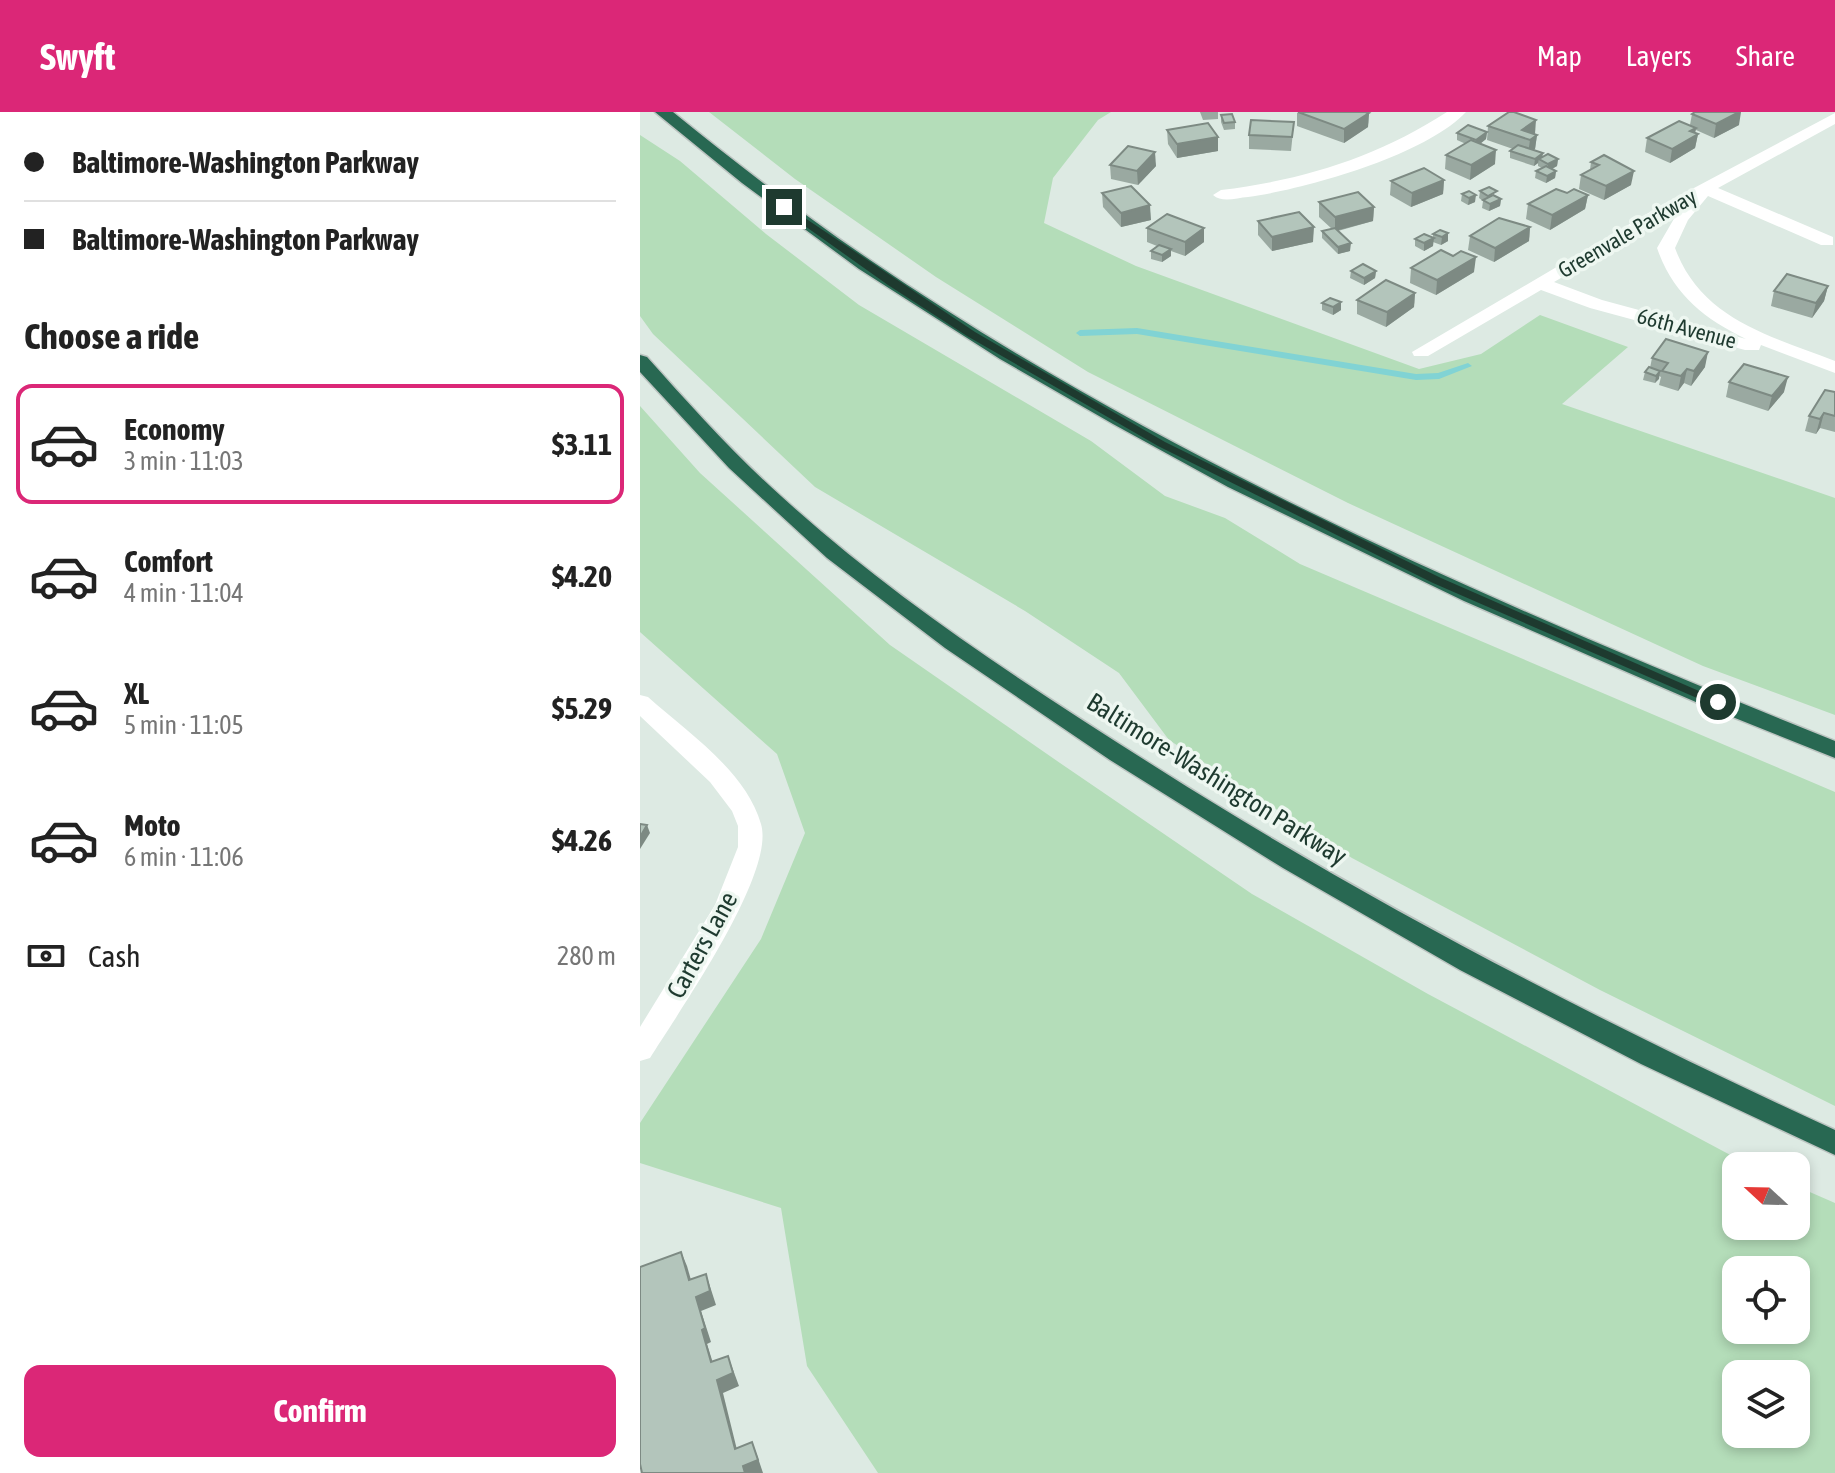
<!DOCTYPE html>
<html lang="en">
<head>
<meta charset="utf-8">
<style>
	body { margin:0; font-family:"Asap Condensed",sans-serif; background:#f6f6f6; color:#222; height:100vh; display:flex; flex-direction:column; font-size:30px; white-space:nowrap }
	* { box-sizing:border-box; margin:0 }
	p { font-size:26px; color:#767676 }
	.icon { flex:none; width:44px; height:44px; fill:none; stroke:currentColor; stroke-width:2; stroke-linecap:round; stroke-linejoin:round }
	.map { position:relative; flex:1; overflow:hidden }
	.panel { display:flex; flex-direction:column; background:#fff; width:640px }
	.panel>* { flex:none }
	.hud { display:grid; align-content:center; height:176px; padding:0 24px; background:#fff }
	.needle { width:52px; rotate:292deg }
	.controls { position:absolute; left:1082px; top:1040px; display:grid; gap:16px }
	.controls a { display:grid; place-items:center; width:88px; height:88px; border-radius:16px; background:#fff; box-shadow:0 4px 12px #0003; font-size:40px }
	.end { position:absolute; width:36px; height:36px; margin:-18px; border:10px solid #1e3a2f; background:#fff; box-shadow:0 0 0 4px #fff }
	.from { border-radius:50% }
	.hud b { display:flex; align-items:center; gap:28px; height:76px; font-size:30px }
	.hud b+b { border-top:2px solid #e0e0e0 }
	.hud i { width:20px; height:20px; background:#222 }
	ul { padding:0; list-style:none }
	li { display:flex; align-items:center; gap:24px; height:120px; margin:0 16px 12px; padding:0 8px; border:4px solid transparent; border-radius:16px }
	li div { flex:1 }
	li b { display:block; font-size:30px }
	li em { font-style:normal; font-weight:700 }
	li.current { border-color:#db2777 }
	li>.icon { width:72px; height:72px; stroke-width:1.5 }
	h2 { padding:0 24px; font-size:36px; line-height:96px }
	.pay { display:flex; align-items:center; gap:20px; height:88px; padding:0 24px; font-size:30px }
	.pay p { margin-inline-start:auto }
	.action { display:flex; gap:16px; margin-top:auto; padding:16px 24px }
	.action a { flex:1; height:92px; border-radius:16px; background:#db2777; color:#fff; font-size:32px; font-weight:700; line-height:92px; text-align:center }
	header { display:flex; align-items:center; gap:48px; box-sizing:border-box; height:112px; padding:0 40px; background:#db2777; color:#fff }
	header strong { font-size:38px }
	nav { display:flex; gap:44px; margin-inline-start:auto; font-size:28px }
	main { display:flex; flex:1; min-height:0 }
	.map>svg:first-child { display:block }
	.green { fill:#b4ddb9; fill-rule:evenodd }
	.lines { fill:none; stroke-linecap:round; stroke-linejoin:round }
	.stream { fill:#81d3d4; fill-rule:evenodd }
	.highway-casing { stroke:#bcc4c1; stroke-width:3 }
	.minor { fill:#fff; fill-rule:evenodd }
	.highway { fill:#286852; fill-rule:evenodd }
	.wall { fill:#9aa9a1 }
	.shaded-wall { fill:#7d8a83 }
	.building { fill:#b3c5bb; stroke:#7d8a83; stroke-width:2 }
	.route { fill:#1e3a2f }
	.labels { text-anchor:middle; stroke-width:7; stroke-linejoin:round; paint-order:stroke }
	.far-street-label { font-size:22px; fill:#1e3a2f; stroke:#eef7f1 }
	.street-label { font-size:26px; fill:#1e3a2f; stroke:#eef7f1 }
</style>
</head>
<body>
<header>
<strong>Swyft</strong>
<nav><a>Map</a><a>Layers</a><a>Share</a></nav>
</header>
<main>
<section class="panel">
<div class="hud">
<b><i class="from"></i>Baltimore-Washington Parkway</b>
<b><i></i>Baltimore-Washington Parkway</b>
</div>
<h2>Choose a ride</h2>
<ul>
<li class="current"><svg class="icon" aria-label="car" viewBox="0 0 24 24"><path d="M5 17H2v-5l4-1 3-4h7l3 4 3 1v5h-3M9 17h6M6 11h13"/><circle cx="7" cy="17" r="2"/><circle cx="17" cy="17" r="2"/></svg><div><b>Economy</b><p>3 min · 11:03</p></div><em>$3.11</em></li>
<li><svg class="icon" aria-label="car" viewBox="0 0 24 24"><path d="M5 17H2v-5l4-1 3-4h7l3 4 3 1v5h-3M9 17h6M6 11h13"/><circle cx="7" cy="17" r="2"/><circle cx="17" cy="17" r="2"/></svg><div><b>Comfort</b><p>4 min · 11:04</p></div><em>$4.20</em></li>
<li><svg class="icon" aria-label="car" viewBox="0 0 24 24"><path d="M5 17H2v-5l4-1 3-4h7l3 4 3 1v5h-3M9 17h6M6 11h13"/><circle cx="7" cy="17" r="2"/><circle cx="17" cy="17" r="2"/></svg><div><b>XL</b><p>5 min · 11:05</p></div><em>$5.29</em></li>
<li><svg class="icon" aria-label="car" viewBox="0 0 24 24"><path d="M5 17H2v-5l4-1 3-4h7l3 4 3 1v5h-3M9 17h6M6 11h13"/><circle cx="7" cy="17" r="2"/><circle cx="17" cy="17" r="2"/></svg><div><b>Moto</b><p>6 min · 11:06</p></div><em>$4.26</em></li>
</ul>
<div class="pay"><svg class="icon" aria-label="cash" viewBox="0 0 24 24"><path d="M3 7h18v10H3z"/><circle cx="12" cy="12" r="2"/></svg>Cash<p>280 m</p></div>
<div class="action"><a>Confirm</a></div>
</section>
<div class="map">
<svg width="1195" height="1361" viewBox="0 0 1195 1361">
	<rect width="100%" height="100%" fill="#ddeae3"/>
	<g class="green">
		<path d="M69 0H471L458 8 413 66 404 111 496 154 779 257 841 242 900 203 988 235 922 292 1195 386V603L1063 554 708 391 448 260 296 165 155 67Z"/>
		<path d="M0 23 40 49 126 122 219 193 451 329 525 384 585 406 660 452 1195 680V994L960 878 712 746 529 628 479 561 385 499 175 375 13 222 0 204Z"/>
		<path d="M0 294 60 361 250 533 420 651 612 782 788 882 1111 1054H1096V1114H1156V1074L1195 1091V1361H238L167 1254 141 1096 0 1051V1011L121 827 165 721 137 642 0 520ZM1156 1158V1218H1096V1158ZM1156 1262V1322H1096V1262Z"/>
	</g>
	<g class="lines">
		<path class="stream" d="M497 216 776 262 798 261 828 251 832 254 799 267 776 268 497 222 440 224 436 221 440 218Z"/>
		<g class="highway-casing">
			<g id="highway">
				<path d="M15 0H33C97 52 162 102 230 148 528 351 862 495 1195 629V646L1065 594 824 489 588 375 473 312 360 247 219 157 102 71Z"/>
				<path d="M0 243 7 245C50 293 93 341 141 384 256 489 388 574 519 657 735 794 962 911 1195 1018V1043L1001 952 820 858 643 756 470 648 305 536 187 446 89 356 0 260Z"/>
			</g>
		</g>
		<g class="minor">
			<path d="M807 0H826C786 43 666 77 608 85 596 86 582 91 573 83L581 78C664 68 737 45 807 0Z"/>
			<path d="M1195 1V12L1078 76 1193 125V133H1181L1068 84 1048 108 1035 136C1061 207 1130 224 1195 249V261L1121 233 1119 238H1105L950 196 901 178 788 244H774L772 240 1022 93ZM1039 98 1017 136C1033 182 1063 206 1106 227L962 188 914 170Z"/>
			<path d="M0 583 8 585C47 620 106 659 121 712 136 762 38 901 10 946L0 949V915L75 793 98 735V714L92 699 70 670 0 604Z"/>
		</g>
		<use href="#highway" class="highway"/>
	</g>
	<g class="wall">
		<path d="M560 0H578V7L563 8Z"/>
		<path d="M657 1H729L728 15 704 31 657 14Z"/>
		<path d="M1052 2 1099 13 1074 26 1056 18 1055 21 1058 22 1055 36 1030 51 1005 40 1007 26 1050 13Z"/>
		<path d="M581 3 595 10V17L584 18 581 10Z"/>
		<path d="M654 10 651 39 609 37V23Z"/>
		<path d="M848 14 897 23 895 37 893 38 902 45 918 47 917 54 912 57 916 59 915 66 906 71 895 66 896 59 902 56 898 54V51L894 54 870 46V39L873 37 847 28Z"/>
		<path d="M527 18 578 25V39L537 46 528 32Z"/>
		<path d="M847 20 846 27 840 32 855 52 830 68 805 57 806 43 826 32 817 28V21Z"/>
		<path d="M964 43 991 73 964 88 939 77 941 63 950 58 951 50Z"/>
		<path d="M470 53 516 54 498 73 471 67Z"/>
		<path d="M804 68 803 82 771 95 750 83 751 69Z"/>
		<path d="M840 79 861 87 860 94 849 99 842 96 843 89 839 86Z"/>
		<path d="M462 81 511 108 481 115 463 95Z"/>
		<path d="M927 81 948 83 945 97 910 118 886 107 888 92Z"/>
		<path d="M822 82 835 90 828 93 821 89Z"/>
		<path d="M679 90 734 95 733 109 698 119 710 139 698 142 682 126V119L692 117 679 105Z"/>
		<path d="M618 109 673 130 632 139 618 123Z"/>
		<path d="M890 115 889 129 854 150 828 138 830 124Z"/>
		<path d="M507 116 564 130 545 144 531 139V144L522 150 511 147V139L517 134 507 130Z"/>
		<path d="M808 121V129L801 133 793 130V134L784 139 775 134V127L793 126V122Z"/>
		<path d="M813 144 834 160 796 183 770 171 771 156Z"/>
		<path d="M711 159H736L735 166 724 173 710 166Z"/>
		<path d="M1188 174 1184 189 1172 206 1131 194 1134 179Z"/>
		<path d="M775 181 774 195 746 215 717 202V188Z"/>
		<path d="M682 191 701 198 693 203 682 198Z"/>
		<path d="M1012 246 1065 255 1051 274 1044 271 1038 279 1019 273 1021 265 1019 264 1015 271 1003 268 1005 260 1010 256Z"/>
		<path d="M1089 270 1144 280 1128 299 1086 285Z"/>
		<path d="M1195 280V320L1180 316 1176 322 1165 319 1169 304Z"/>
	</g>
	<g class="shaded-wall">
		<path d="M1099 0H1101L1099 13 1074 26 1076 12Z"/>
		<path d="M729 1 728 15 704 31V17Z"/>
		<path d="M896 8 895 22 882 18Z"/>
		<path d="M1056 16 1054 24 1058 22 1055 36 1030 51 1032 37 1050 19Z"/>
		<path d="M847 20 846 27 836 35V28Z"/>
		<path d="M897 23 895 37 888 42 890 28Z"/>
		<path d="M578 25V39L537 46V32Z"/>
		<path d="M856 38 855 52 830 68 831 53Z"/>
		<path d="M515 40 516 54 498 73 497 59Z"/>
		<path d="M903 41 902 48 899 47 898 51 894 54 895 47Z"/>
		<path d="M918 47 917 54 908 59V52Z"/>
		<path d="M916 59 915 66 906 71 907 64Z"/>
		<path d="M994 59 991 73 964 88 966 74Z"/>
		<path d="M804 68 803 82 771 95 772 81Z"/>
		<path d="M836 83 835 90 828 93 829 86Z"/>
		<path d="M948 83 945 97 910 118 912 103Z"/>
		<path d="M861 87 860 94 849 99 850 92Z"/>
		<path d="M510 93 511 108 481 115V101Z"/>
		<path d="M734 95 733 109 695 119V105Z"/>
		<path d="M674 115 673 130 632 139V125Z"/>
		<path d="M890 115 889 129 854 150 855 136Z"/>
		<path d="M564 116V130L545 144V130Z"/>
		<path d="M808 121V129L801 133 802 125Z"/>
		<path d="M794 126 793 134 784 139V131Z"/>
		<path d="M711 131 710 139 698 142V135Z"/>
		<path d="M531 137V144L522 150V143Z"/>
		<path d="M836 145 834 160 796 183 797 168Z"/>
		<path d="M736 159 735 166 724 173V166Z"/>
		<path d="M1188 174 1184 189 1172 206 1176 191Z"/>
		<path d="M775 181 774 195 746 215 747 200Z"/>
		<path d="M701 190V198L693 203V195Z"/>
		<path d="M1068 240 1065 255 1051 274 1054 259Z"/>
		<path d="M1047 257 1044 271 1038 279 1041 264Z"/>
		<path d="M1020 259 1019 267 1015 271 1016 264Z"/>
		<path d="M1148 265 1144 280 1128 299 1132 284Z"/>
		<path d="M1184 301 1180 316 1176 322 1180 307Z"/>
		<path d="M7 713 10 721 0 737V725Z"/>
		<path d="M41 1140 47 1154 55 1182 49 1168Z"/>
		<path d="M66 1162 76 1193 61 1199 71 1230 67 1232 77 1264 71 1250 62 1218 56 1185Z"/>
		<path d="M88 1244 99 1274 83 1281 100 1350 95 1337 77 1268Z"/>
		<path d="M112 1330 117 1343 123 1361H105L103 1354Z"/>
	</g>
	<g class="building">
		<path d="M658 0H725L729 1 704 17Z"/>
		<path d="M869 0H874L896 8 882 18 897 23 890 28 848 14Z"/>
		<path d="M1055 0H1099L1076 12 1052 2Z"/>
		<path d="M592 2 595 10 584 11 581 3Z"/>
		<path d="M611 8 654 10 652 25 609 23Z"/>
		<path d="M1039 9 1056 16 1050 19 1058 22 1032 37 1007 26Z"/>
		<path d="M568 11 578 25 537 32 527 18Z"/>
		<path d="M828 13 847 20 836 28 817 21Z"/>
		<path d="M831 28 856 38 831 53 806 43Z"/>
		<path d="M878 33 903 41 895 47 870 39Z"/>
		<path d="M488 34 515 40 497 59 470 53Z"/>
		<path d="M908 42 918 47 908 52 899 47Z"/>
		<path d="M964 43 994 59 966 74 941 63 959 53 951 50Z"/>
		<path d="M906 54 916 59 907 64 896 59Z"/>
		<path d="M784 56 804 68 772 81 751 69Z"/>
		<path d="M491 74 510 93 481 101 462 81Z"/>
		<path d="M849 75 857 79 848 84 840 79Z"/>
		<path d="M916 77 927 81 934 77 948 83 912 103 888 92Z"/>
		<path d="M829 79 836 83 829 86 822 82Z"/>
		<path d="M718 80 734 95 695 105 679 90Z"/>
		<path d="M853 83 861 87 850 92 843 88Z"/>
		<path d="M659 100 674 115 632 125 618 109Z"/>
		<path d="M527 102 564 116 545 130 507 116Z"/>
		<path d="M859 106 890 115 855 136 830 124Z"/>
		<path d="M695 116 711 131 698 135 682 119Z"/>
		<path d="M800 118 808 121 802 125 793 122Z"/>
		<path d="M784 122 794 126 784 131 775 127Z"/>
		<path d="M519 133 531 137 522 143 511 139Z"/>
		<path d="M801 138 813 144 821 139 836 145 797 168 771 156Z"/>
		<path d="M723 152 736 159 724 166 711 159Z"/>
		<path d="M1147 162 1188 174 1176 191 1134 179Z"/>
		<path d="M746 168 775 181 747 200 717 188Z"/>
		<path d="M690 186 701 190 693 195 682 191Z"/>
		<path d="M1026 227 1068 240 1054 259 1047 257 1041 264 1022 259 1028 251 1012 246Z"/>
		<path d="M1104 252 1148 265 1132 284 1089 270Z"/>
		<path d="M1009 255 1020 259 1016 264 1005 260Z"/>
		<path d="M1185 278 1195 280V304L1184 301 1180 307 1169 304Z"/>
		<path d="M0 712 7 713 0 725Z"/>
		<path d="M41 1140 49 1168 66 1162 70 1179 56 1185 65 1216 62 1218 71 1250 88 1244 93 1261 77 1268 95 1337 112 1330 118 1348 103 1354 105 1361H2L0 1352V1155Z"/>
	</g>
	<path class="route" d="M144 92 335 220 525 330 801 466 1084 590 1073 593 793 471 518 334 327 224 248 173 141 97Z"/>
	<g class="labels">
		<g class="far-street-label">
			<text transform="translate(987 121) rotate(-30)" y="8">Greenvale Parkway</text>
			<text transform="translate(1047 216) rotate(15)" y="8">66th Avenue</text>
		</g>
		<g class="street-label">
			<text transform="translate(577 667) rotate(32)" y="9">Baltimore-Washington Parkway</text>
			<text transform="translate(62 833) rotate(-61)" y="9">Carters Lane</text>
		</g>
	</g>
</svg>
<div class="controls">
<a><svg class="needle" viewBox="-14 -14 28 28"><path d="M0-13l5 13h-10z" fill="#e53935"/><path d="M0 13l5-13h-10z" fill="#767676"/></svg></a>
<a><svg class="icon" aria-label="locate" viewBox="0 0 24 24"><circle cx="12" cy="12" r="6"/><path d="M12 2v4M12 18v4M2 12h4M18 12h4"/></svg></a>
<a><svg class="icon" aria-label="layers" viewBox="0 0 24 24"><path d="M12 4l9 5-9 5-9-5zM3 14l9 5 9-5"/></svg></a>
</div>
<i class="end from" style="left:1078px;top:590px"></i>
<i class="end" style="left:144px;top:95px"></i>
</div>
</main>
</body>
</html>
